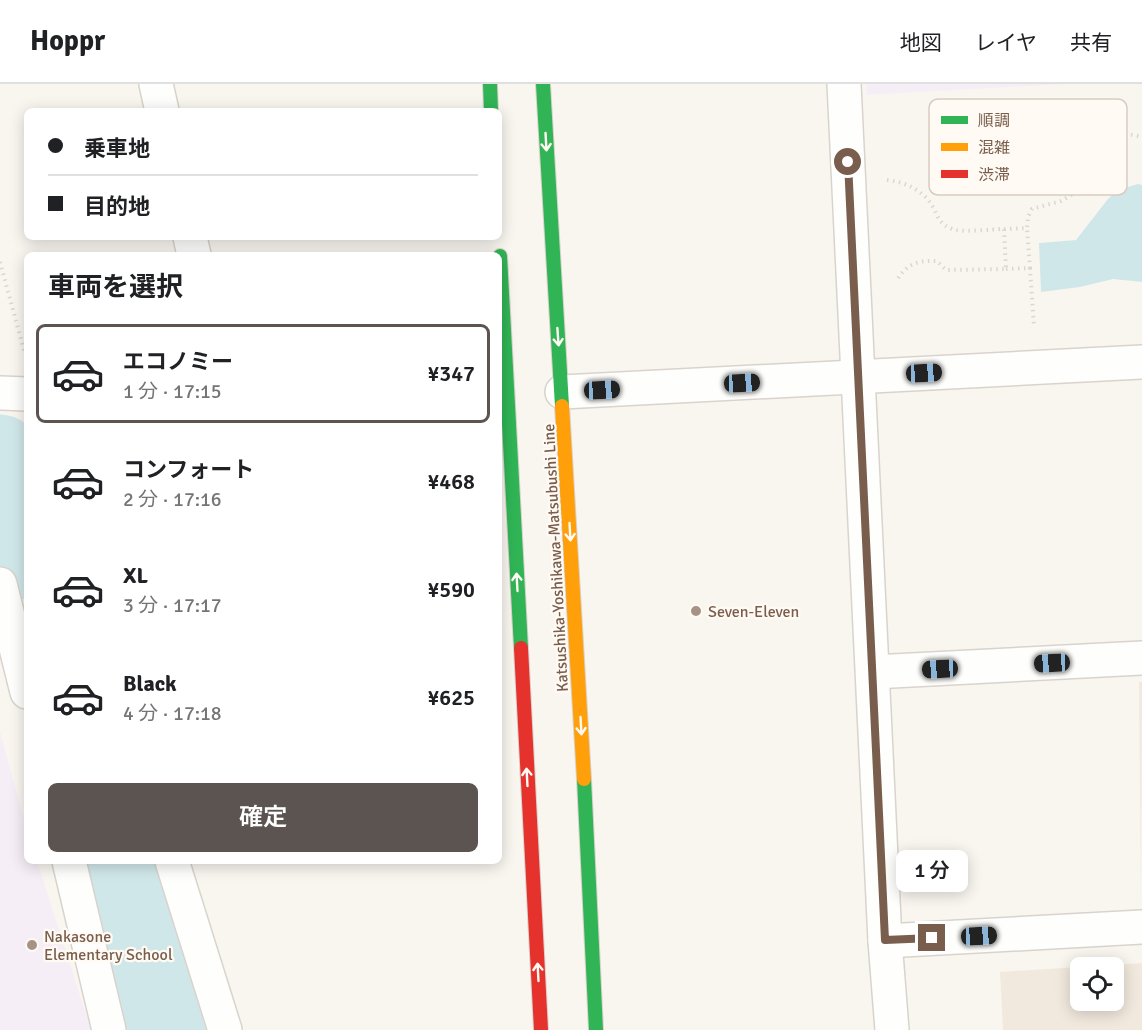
<!DOCTYPE html>
<html lang="ja">
<head>
<meta charset="utf-8">
<style>
	body { margin:0; font-family:Signika,"Noto Sans JP",sans-serif; background:#f2f2f2; color:#202124; height:100vh; display:flex; flex-direction:column; font-size:22px; white-space:nowrap }
	* { box-sizing:border-box; margin:0 }
	p { font-size:20px; color:#757577 }
	.icon { flex:none; width:33px; height:33px; fill:none; stroke:currentColor; stroke-width:2; stroke-linecap:round; stroke-linejoin:round }
	.map { position:relative; flex:1; overflow:hidden }
	.panel { position:absolute; left:24px; top:168px; width:478px; height:612px; display:flex; flex-direction:column; background:#fff; border-radius:9px; box-shadow:0 3px 15px #0003 }
	.panel>* { flex:none }
	.banner { position:absolute; left:24px; top:24px; width:478px; height:132px; border-radius:9px; box-shadow:0 3px 15px #0003; display:grid; align-content:center; height:132px; padding:0 24px; background:#fff }
	.tools { position:absolute; left:1070px; top:873px; display:grid; gap:12px }
	.tools a { display:grid; place-items:center; width:54px; height:54px; border-radius:9px; background:#fff; box-shadow:0 3px 15px #0003; font-size:30px }
	.end { position:absolute; width:27px; height:27px; margin:-14px; border:8px solid #795e4d; background:#fff; box-shadow:0 0 0 3px #fff }
	.from { border-radius:50% }
	.bubble { position:absolute; height:42px; border-radius:9px; background:#fff; box-shadow:0 3px 15px #0003; font-size:20px; font-weight:600; line-height:42px; text-align:center }
	.car { position:absolute; width:18px; height:36px; margin:-18px -9px; border-radius:8px; box-shadow:0 0 4px 2px #0007; background:linear-gradient(#222 24%,#8ab4d8 0 40%,#222 0 76%,#8ab4d8 0 86%,#222 0) }
	.banner b { display:flex; align-items:center; gap:21px; height:57px; font-size:22px }
	.banner b+b { border-top:2px solid #e0e0e0 }
	.banner i { width:15px; height:15px; background:#202124 }
	ul { padding:0; list-style:none }
	li { display:flex; align-items:center; gap:18px; height:99px; margin:0 12px 9px; padding:0 12px; border:3px solid transparent; border-radius:9px }
	li div { flex:1 }
	li b { display:block; font-size:22px }
	li em { font-style:normal; font-weight:600 }
	li.current { border-color:#5c5450 }
	li>.icon { width:54px; height:54px; stroke-width:1.5 }
	h2 { padding:0 24px; font-size:27px; line-height:72px }
	.button { display:flex; gap:12px; margin-top:auto; padding:12px 24px }
	.button a { flex:1; height:69px; border-radius:9px; background:#5c5450; color:#fff; font-size:24px; font-weight:600; line-height:69px; text-align:center }
	header { display:flex; align-items:center; gap:36px; box-sizing:border-box; height:84px; padding:0 30px; background:#fff; border-bottom:2px solid #e0e0e0 }
	header strong { font-size:28px }
	nav { display:flex; gap:33px; margin-inline-start:auto; font-size:21px }
	.map>svg:first-child { display:block }
	.residential { fill:#f2e9de; fill-rule:evenodd }
	.education { fill:#f6eef6 }
	.water { fill:#d0e7ea }
	.lines { fill:none; stroke-linecap:round; stroke-linejoin:round }
	.river { stroke:#d0e7ea; stroke-width:81 }
	.street-casing { stroke:#d9d3cd; stroke-width:36 }
	.fast-casing { stroke:#dad2cc; stroke-width:16 }
	.slow-casing { stroke:#dad2cc; stroke-width:16 }
	.jam-casing { stroke:#dad2cc; stroke-width:16 }
	.path { stroke:#dbd6d0; stroke-width:4; stroke-dasharray:1.5 4.5; stroke-linecap:butt }
	.street { stroke:#fefefd; stroke-width:33 }
	.fast { stroke:#30b455; stroke-width:14 }
	.slow { stroke:#ff9f0a; stroke-width:14 }
	.jam { stroke:#e5322d; stroke-width:14 }
	.oneway { stroke:#fffaf3 }
	.route { stroke:#795e4d; stroke-width:8 }
	.poi-dot { fill:#a69386; stroke:#fffaf3; stroke-width:2 }
	.labels { text-anchor:middle; stroke-width:4.5; stroke-linejoin:round; paint-order:stroke }
	.street-label { font-size:16px; fill:#795e4d; stroke:#fffaf3 }
	.poi-label { font-size:16px; fill:#795e4d; stroke:#fffaf3; text-anchor:start }
	.key { fill:#fffaf3; stroke:#d7cbc1; stroke-width:1.5 }
	.key-label { font-size:16px; fill:#795e4d }
</style>
</head>
<body>
<header>
<strong>Hoppr</strong>
<nav><a>地図</a><a>レイヤ</a><a>共有</a></nav>
</header>
<div class="map">
<svg width="1142" height="946" viewBox="0 0 1142 946">
	<rect width="100%" height="100%" fill="#f9f6f0"/>
	<g class="residential">
		<path d="M1139 598H1142L1141 819Z"/>
		<path d="M1142 879V946H1003L1000 888ZM1080 884H1113V916H1080Z"/>
	</g>
	<g class="education">
		<path d="M866 0H1064L867 11Z"/>
		<path d="M0 648 27 746V777H37L91 946H0Z"/>
	</g>
	<path class="water" d="M1138 100 1142 101V198L1113 195 1080 203 1041 208 1039 159 1076 156 1108 115 1118 106Z"/>
	<g class="lines">
		<g class="river">
			<path d="M0 371 27 475"/>
			<path d="M111 777 167 946"/>
		</g>
		<g class="street-casing">
			<g id="street">
				<path d="M156 0 162 27"/>
				<path d="M844 0 885 857 892 946"/>
				<path d="M190 153 194 171"/>
				<path d="M562 308 1142 278"/>
				<path d="M0 309 27 310"/>
				<path d="M0 500 27 608"/>
				<path d="M873 588 1142 574"/>
				<path d="M69 777 109 946"/>
				<path d="M172 777 225 946"/>
				<path d="M885 857 1142 843"/>
			</g>
		</g>
		<g class="fast-casing">
			<g id="fast">
				<path d="M490 0 491 27"/>
				<path d="M543 0 562 322"/>
				<path d="M500 172 521 564"/>
				<path d="M584 695 596 946"/>
			</g>
		</g>
		<g class="slow-casing">
			<path id="slow" d="M562 322 584 695"/>
		</g>
		<g class="jam-casing">
			<path id="jam" d="M521 564 541 946"/>
		</g>
		<g class="path">
			<path d="M887 96C906 98 925 107 934 125 938 134 941 141 952 145 960 149 993 145 1004 145L1006 185 946 186 937 177C917 176 906 180 896 198"/>
			<path d="M1004 145 1027 144 1028 133 1032 125 1061 117 1073 110 1093 74 1109 60 1128 50 1142 53"/>
			<path d="M0 178 25 270"/>
			<path d="M1030 184 1034 243"/>
			<path d="M1006 185 1030 184 1027 144"/>
		</g>
		<use href="#street" class="street"/>
		<use href="#fast" class="fast"/>
		<use href="#slow" class="slow"/>
		<use href="#jam" class="jam"/>
	</g>
	<defs><path id="oneway-shaft" d="M-6 0H5M1.5-3L5.5 0L1.5 3" fill="none" stroke-width="1.6" stroke-linecap="round" stroke-linejoin="round" transform="scale(1.5)"/></defs>
	<g class="oneway">
		<use href="#oneway-shaft" transform="translate(546 58) rotate(87)"/>
		<use href="#oneway-shaft" transform="translate(558 253) rotate(86)"/>
		<use href="#oneway-shaft" transform="translate(570 448) rotate(87)"/>
		<use href="#oneway-shaft" transform="translate(517 498) rotate(-93)"/>
		<use href="#oneway-shaft" transform="translate(581 642) rotate(87)"/>
		<use href="#oneway-shaft" transform="translate(527 693) rotate(-93)"/>
		<use href="#oneway-shaft" transform="translate(538 888) rotate(-93)"/>
	</g>
	<g class="lines">
		<path class="route" d="M848 78 885 856 932 854"/>
	</g>
	<g class="poi-dot">
		<circle cx="696" cy="527" r="6"/>
		<circle cx="32" cy="861" r="6"/>
	</g>
	<g class="labels">
		<g class="street-label">
			<text transform="translate(555 474) rotate(-93)" y="6">Katsushika-Yoshikawa-Matsubushi Line</text>
		</g>
		<g class="poi-label">
			<text x="708" y="533">Seven-Eleven</text>
			<text x="44" y="858">Nakasone<tspan x="44" dy="18">Elementary School</tspan></text>
		</g>
	</g>
	<rect x="929" y="15" width="198" height="96" rx="9" class="key"/>
	<rect x="941" y="32" width="27" height="8" fill="#30b455"/>
	<rect x="941" y="59" width="27" height="8" fill="#ff9f0a"/>
	<rect x="941" y="86" width="27" height="8" fill="#e5322d"/>
	<g class="key-label">
		<text x="978" y="42">順調</text>
		<text x="978" y="69">混雑</text>
		<text x="978" y="96">渋滞</text>
	</g>
</svg>
<div class="tools">
<a><svg class="icon" aria-label="locate" viewBox="0 0 24 24"><circle cx="12" cy="12" r="6"/><path d="M12 2v4M12 18v4M2 12h4M18 12h4"/></svg></a>
</div>
<i class="end from" style="left:848px;top:78px"></i>
<i class="end" style="left:932px;top:854px"></i>
<div class="bubble" style="left:896px;top:766px;width:72px">1 分</div>
<i class="car" style="left:924px;top:289px;rotate:87deg"></i>
<i class="car" style="left:742px;top:299px;rotate:87deg"></i>
<i class="car" style="left:602px;top:306px;rotate:87deg"></i>
<i class="car" style="left:1052px;top:579px;rotate:267deg"></i>
<i class="car" style="left:940px;top:585px;rotate:267deg"></i>
<i class="car" style="left:979px;top:852px;rotate:87deg"></i>
<div class="banner">
<b><i class="from"></i>乗車地</b>
<b><i></i>目的地</b>
</div>
<section class="panel">
<h2>車両を選択</h2>
<ul>
<li class="current"><svg class="icon" aria-label="car" viewBox="0 0 24 24"><path d="M5 17H2v-5l4-1 3-4h7l3 4 3 1v5h-3M9 17h6M6 11h13"/><circle cx="7" cy="17" r="2"/><circle cx="17" cy="17" r="2"/></svg><div><b>エコノミー</b><p>1 分 · 17:15</p></div><em>¥347</em></li>
<li><svg class="icon" aria-label="car" viewBox="0 0 24 24"><path d="M5 17H2v-5l4-1 3-4h7l3 4 3 1v5h-3M9 17h6M6 11h13"/><circle cx="7" cy="17" r="2"/><circle cx="17" cy="17" r="2"/></svg><div><b>コンフォート</b><p>2 分 · 17:16</p></div><em>¥468</em></li>
<li><svg class="icon" aria-label="car" viewBox="0 0 24 24"><path d="M5 17H2v-5l4-1 3-4h7l3 4 3 1v5h-3M9 17h6M6 11h13"/><circle cx="7" cy="17" r="2"/><circle cx="17" cy="17" r="2"/></svg><div><b>XL</b><p>3 分 · 17:17</p></div><em>¥590</em></li>
<li><svg class="icon" aria-label="car" viewBox="0 0 24 24"><path d="M5 17H2v-5l4-1 3-4h7l3 4 3 1v5h-3M9 17h6M6 11h13"/><circle cx="7" cy="17" r="2"/><circle cx="17" cy="17" r="2"/></svg><div><b>Black</b><p>4 分 · 17:18</p></div><em>¥625</em></li>
</ul>
<div class="button"><a>確定</a></div>
</section>
</div>
</body>
</html>
